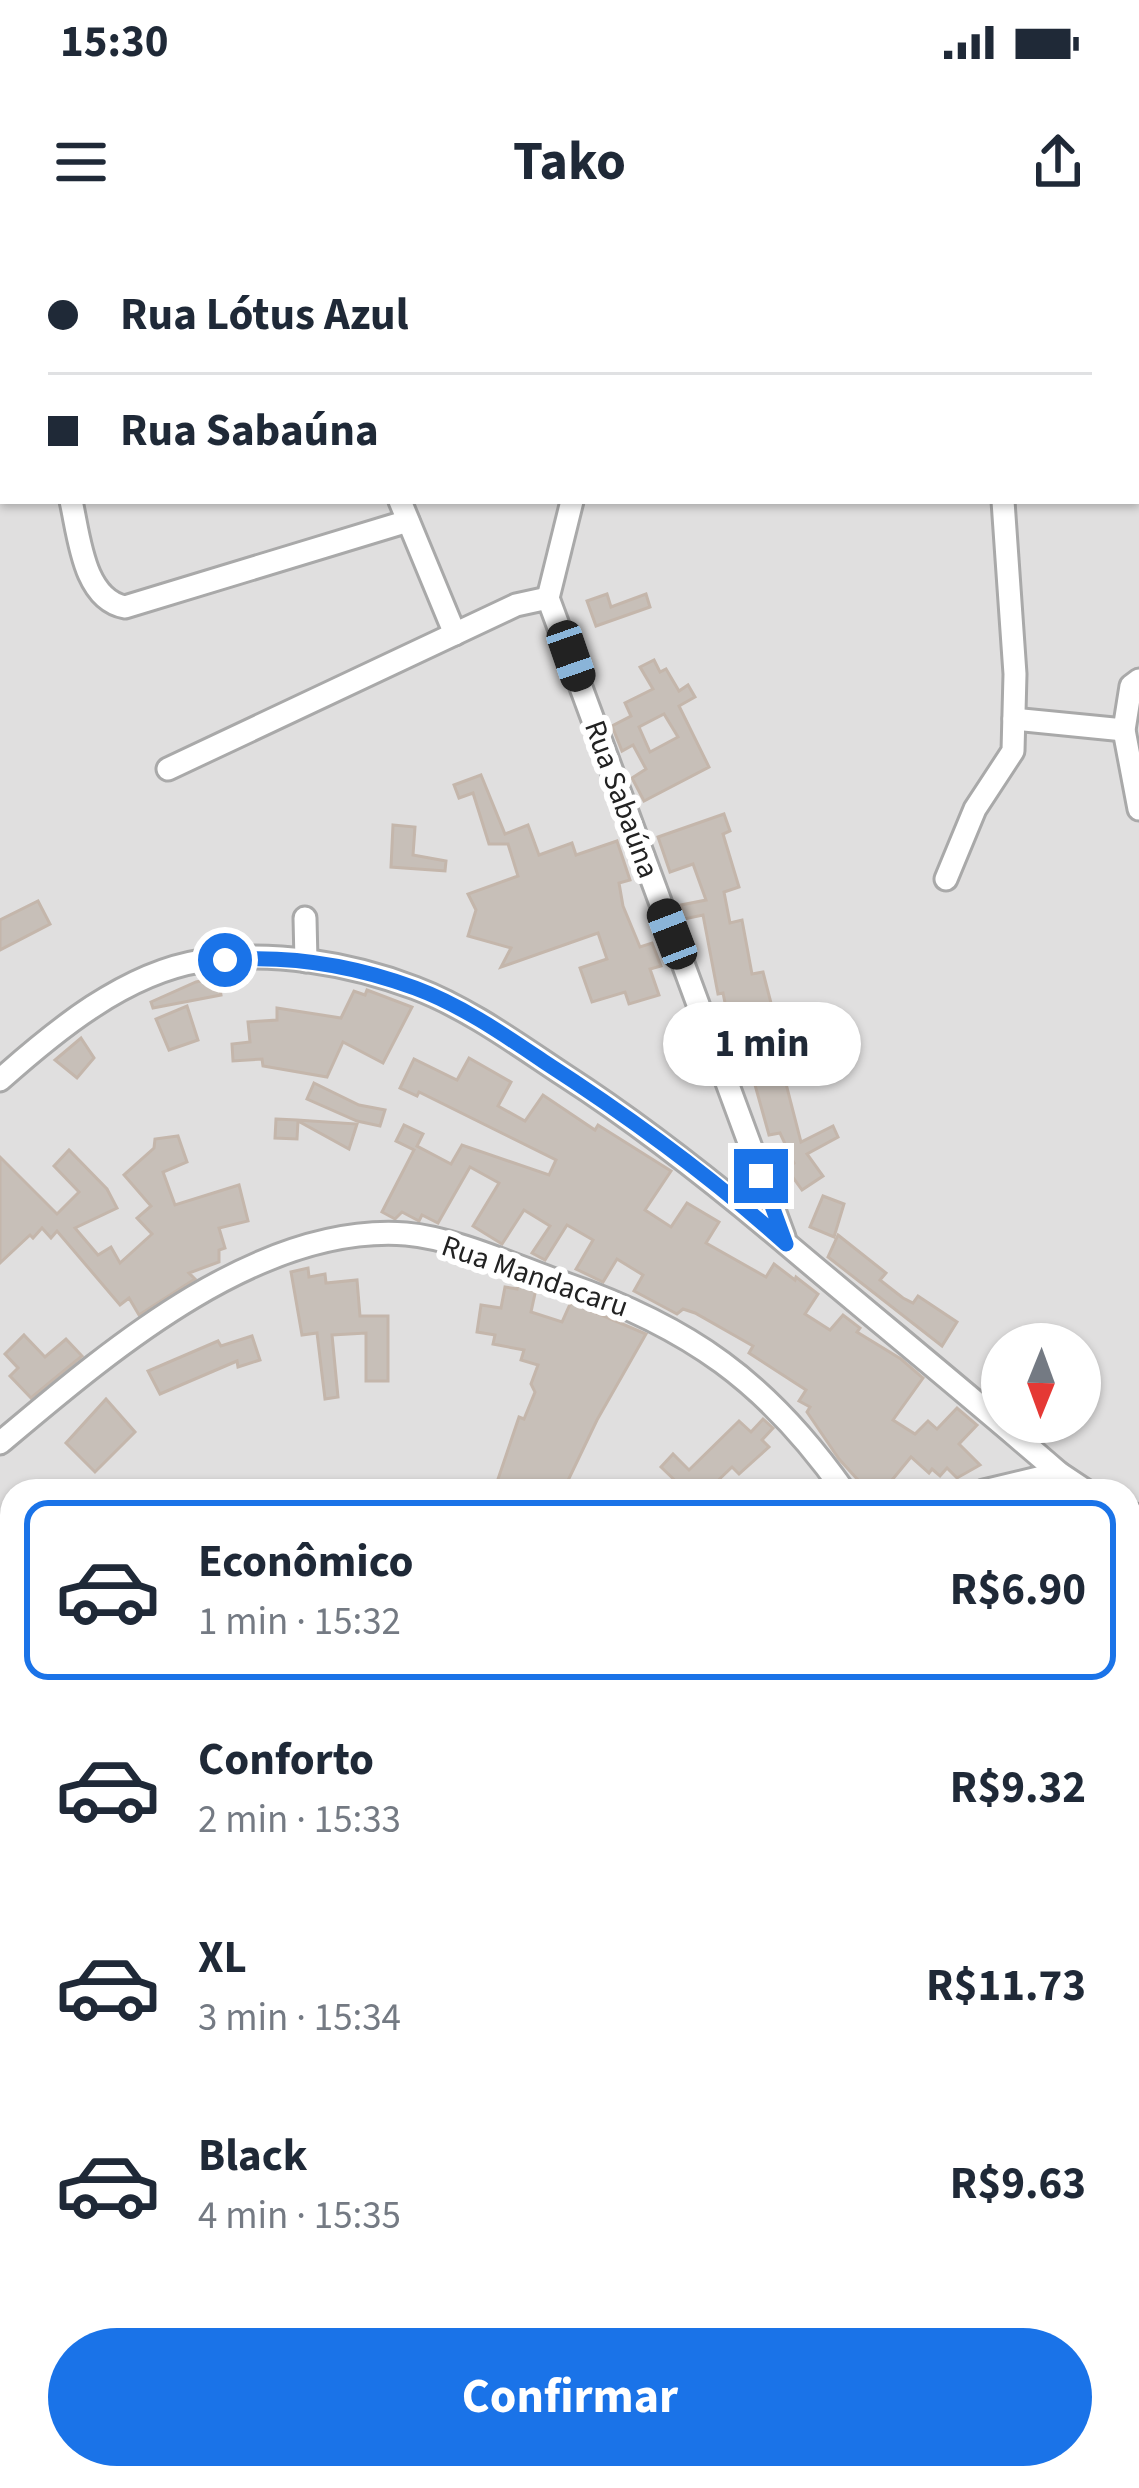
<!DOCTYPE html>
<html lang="pt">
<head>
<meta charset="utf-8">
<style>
	body { margin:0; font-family:"Source Sans 3",sans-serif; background:#f6f6f7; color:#1f2937; height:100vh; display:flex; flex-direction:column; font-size:45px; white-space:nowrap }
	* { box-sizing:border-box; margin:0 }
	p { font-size:39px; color:#747a83 }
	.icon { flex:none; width:66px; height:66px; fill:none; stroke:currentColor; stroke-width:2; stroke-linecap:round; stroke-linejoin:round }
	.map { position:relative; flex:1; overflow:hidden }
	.sheet { position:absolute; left:0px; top:1239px; width:1140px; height:1011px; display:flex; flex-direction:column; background:#fff; border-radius:36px 36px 0 0; box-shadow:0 3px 9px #0004 }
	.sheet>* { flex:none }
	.top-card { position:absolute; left:0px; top:0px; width:1140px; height:264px; box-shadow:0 3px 9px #0004; display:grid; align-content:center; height:264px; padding:0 48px; background:#fff }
	.needle { width:78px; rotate:181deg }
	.tools { position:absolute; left:981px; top:1083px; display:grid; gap:24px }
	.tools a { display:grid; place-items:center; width:120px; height:120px; border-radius:50%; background:#fff; box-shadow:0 3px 9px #0004; font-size:60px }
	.end { position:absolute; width:54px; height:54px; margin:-27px; border:15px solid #1a73e8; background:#fff; box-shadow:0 0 0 6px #fff }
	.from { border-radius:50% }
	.bubble { position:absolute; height:84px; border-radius:42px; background:#fff; box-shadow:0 3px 9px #0004; font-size:39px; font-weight:700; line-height:84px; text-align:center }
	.car { position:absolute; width:36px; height:72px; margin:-36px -18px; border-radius:15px; box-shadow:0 0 9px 3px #0007; background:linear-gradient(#222 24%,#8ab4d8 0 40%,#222 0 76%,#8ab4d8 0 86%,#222 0) }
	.top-card b { display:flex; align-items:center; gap:42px; height:114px; font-size:45px }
	.top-card b+b { border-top:3px solid #e0e1e3 }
	.top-card i { width:30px; height:30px; background:#1f2937 }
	ul { padding:21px 0 0; list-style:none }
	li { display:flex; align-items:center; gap:36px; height:180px; margin:0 24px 18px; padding:0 24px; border:6px solid transparent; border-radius:24px }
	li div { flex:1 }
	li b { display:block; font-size:45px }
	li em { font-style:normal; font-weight:700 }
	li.selected { border-color:#1a73e8 }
	li>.icon { width:108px; height:108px; stroke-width:1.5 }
	.action { display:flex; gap:24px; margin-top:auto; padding:24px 48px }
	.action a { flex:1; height:138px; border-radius:72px; background:#1a73e8; color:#fff; font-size:48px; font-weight:700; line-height:138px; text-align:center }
	.status { display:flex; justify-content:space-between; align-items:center; height:84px; padding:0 60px; background:#fff; direction:ltr }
	.status svg { height:33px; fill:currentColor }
	header { display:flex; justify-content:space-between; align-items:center; height:156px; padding:0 48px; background:#fff; font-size:54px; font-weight:700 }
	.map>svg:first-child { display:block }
	.residential { fill:#e0dfdf; fill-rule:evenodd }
	.building { fill:#c7bfb8; stroke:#c4b6ab; stroke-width:3; fill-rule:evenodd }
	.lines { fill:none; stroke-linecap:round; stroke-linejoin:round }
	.minor-casing { stroke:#a9a9a9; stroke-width:27 }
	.minor { stroke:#fff; stroke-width:21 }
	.route { stroke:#1a73e8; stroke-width:15 }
	.labels { text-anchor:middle; stroke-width:12; stroke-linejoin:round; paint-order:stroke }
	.street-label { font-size:30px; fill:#222; stroke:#fff }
</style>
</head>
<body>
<div class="status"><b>15:30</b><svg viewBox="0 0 49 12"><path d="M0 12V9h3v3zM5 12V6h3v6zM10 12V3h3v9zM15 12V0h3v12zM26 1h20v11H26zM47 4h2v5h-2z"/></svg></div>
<header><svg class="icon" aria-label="menu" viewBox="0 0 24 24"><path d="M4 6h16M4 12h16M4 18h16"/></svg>Tako<svg class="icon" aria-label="share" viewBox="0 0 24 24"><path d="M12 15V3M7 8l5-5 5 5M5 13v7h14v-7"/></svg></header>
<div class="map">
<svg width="1139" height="2248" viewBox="0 0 1139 2248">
	<rect width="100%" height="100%" fill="#f2efe9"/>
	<path class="residential" d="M0 0 1021 3H3V261H1137L1139 88V2248H0ZM1002 1104H1080V1182H1002ZM12 1251H1128V2238H12Z"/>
	<g class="building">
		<path d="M607 354 611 367 646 354 650 367 596 386 587 361Z"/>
		<path d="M654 420 660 432 666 429 679 451 688 445 695 457 679 466 709 527 644 561 632 538 646 529 633 505 622 511 612 486 631 476 625 463 653 449 640 427ZM664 474 678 497 650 512 639 487Z"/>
		<path d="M481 535 505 594 528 585 539 615 572 603 576 615 617 601 630 640 619 643 623 666 640 707 652 703 661 726 650 729 659 755 629 764 625 752 592 762 580 728 607 719 598 693 501 727 511 708 468 696 476 670 468 654 518 636 508 604H489L473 553 459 558 454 545Z"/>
		<path d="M724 574 730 591 723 594 739 647 724 652 730 683 742 680 752 734 763 732 780 798 770 800 781 837 784 836 801 902 833 886 838 897 807 914 823 936 802 950 787 929 794 923 780 893 769 895 750 827 760 824 754 806 768 801 763 802 754 772 728 777 723 753 718 754 703 675 684 679 681 665 706 660 693 624 670 632 658 597Z"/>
		<path d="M393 585 415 587 413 615 446 621 445 631 391 627Z"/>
		<path d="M38 661 50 684 0 710V680Z"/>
		<path d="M218 737 221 755 153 768 151 762 196 742Z"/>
		<path d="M367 750 412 767 383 823 343 802 327 837 263 826 262 819 233 821 232 804 250 802 248 782 277 780V768L341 778 354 751 365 755Z"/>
		<path d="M187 766 198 800 169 810 156 779Z"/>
		<path d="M81 798 94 818 77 838 55 820Z"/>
		<path d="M469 818 511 842 498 866 525 881 543 855 595 890 598 885 671 931 645 970 671 987 687 963 719 982 706 1003 766 1037 774 1024 795 1040 796 1037 818 1054 805 1074 830 1090 843 1075 860 1088 857 1092 901 1119 923 1138 893 1180 915 1194 928 1181 937 1189 957 1168 977 1185 959 1204 980 1225 957 1238 947 1228 940 1236 932 1229 929 1233 911 1217 883 1251H868L839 1219 807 1172 810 1167 799 1161 806 1150 749 1113 753 1106 695 1073 683 1069 677 1074 634 1051 643 1035 617 1019 603 1042 576 1029 593 1000 567 985 545 1020 532 1013 550 986 524 970 502 1004 473 986 499 943 470 927 438 983 422 975 419 981 402 972 395 979 382 972 414 910 396 901 404 885 423 894 417 906 451 924 462 905 549 935 556 920 419 852 417 856 400 848 414 819 457 840Z"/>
		<path d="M314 843 359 865 385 870 380 886 357 881 307 859Z"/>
		<path d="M276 879 297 880 357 884 349 909 298 881 297 899 275 898Z"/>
		<path d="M178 896 187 922 163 932 175 965 239 945 248 981 219 988 225 1008 219 1010V1022L189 1033 195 1039 139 1075 129 1058 120 1065 57 991 51 998 42 988 33 998 30 995 0 1023V917L57 974 79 952 54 926 69 910 107 949 117 968 75 988 98 1015 111 1007 120 1023 152 994 137 978 151 966 124 935 154 908 155 899Z"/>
		<path d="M823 956 844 964 834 997 810 987Z"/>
		<path d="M838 995 886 1033 880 1040 903 1058 913 1063 918 1056 957 1082 942 1106 828 1017Z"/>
		<path d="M308 1028 309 1037 325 1034 326 1043 357 1040 360 1076H388V1141H366V1093L332 1095 338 1157 325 1159 317 1093 302 1095 291 1032Z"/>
		<path d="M518 1042 536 1049 531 1072 562 1082 571 1062 646 1094 597 1180 563 1251H553L533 1241 531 1251H494L519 1177 524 1179 535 1152 531 1144 538 1125 521 1120 524 1110 493 1104 495 1095 477 1092 481 1065 501 1068 505 1047 517 1049Z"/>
		<path d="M24 1095 45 1117 66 1099 82 1116 31 1158 10 1136 18 1128 5 1114Z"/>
		<path d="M252 1096 260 1120 238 1127 237 1121 160 1154 148 1131 218 1101 221 1106Z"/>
		<path d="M106 1159 135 1192 95 1232 66 1203Z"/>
		<path d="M763 1179 773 1188 762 1200 769 1207 739 1234 732 1227 707 1251H686L661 1227 673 1214 689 1230 739 1181 751 1192Z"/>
	</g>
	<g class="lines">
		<g class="minor-casing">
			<g id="minor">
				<path d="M20 0 21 3"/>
				<path d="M0 145H3"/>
				<path d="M71 261C79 295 83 359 125 367L408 281"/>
				<path d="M400 261 455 394"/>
				<path d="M548 358 572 261"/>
				<path d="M1139 440 1131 446 1124 490 1139 569"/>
				<path d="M1014 479 1124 490"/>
				<path d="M168 529 516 365 548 358 784 997"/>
				<path d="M946 639 975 569 1013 511 1015 434 1003 261"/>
				<path d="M305 678 306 721"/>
				<path d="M0 840C55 791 125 733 201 721 271 710 349 723 415 748 468 768 517 804 564 835 643 886 716 944 788 1005 878 1081 969 1155 1059 1233L1086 1251"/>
				<path d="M0 1203C107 1113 257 983 406 994 455 998 517 1027 563 1043 690 1087 767 1142 844 1251"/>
				<path d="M984 1251 1059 1233"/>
				<path d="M1128 1273 1139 1276"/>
				<path d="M0 1351 12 1339"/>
				<path d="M1128 1373 1139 1444"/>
				<path d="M0 1679 12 1654"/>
				<path d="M0 1746 12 1756"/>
				<path d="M0 1915 12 1886"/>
				<path d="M0 2013 12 2019"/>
				<path d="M1128 2125 1139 2124"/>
				<path d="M460 2238 479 2248"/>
				<path d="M691 2238 692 2248"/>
				<path d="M1002 2238 1004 2248"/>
				<path d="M567 2248 578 2238"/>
			</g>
		</g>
		<use href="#minor" class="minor"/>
	</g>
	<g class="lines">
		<path class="route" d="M225 720C289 715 355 726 415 748 461 765 503 794 543 821 628 876 711 936 786 1004L761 936"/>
	</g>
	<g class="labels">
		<g class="street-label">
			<text transform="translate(622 559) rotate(70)" y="10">Rua Sabaúna</text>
			<text transform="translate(535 1036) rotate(19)" y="10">Rua Mandacaru</text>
		</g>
	</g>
</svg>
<div class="tools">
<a><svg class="needle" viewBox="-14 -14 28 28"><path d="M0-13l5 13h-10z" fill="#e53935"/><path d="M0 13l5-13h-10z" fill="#747a83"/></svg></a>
</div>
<i class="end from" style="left:225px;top:720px"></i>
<i class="end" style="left:761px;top:936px"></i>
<div class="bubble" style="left:663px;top:762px;width:198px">1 min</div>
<i class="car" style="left:571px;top:416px;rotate:161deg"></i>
<i class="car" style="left:672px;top:694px;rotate:339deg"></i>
<div class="top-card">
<b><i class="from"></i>Rua Lótus Azul</b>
<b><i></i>Rua Sabaúna</b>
</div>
<section class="sheet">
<ul>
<li class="selected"><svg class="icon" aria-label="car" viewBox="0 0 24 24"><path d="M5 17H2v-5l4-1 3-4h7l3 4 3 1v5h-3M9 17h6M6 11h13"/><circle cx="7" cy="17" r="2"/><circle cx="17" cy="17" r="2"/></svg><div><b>Econômico</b><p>1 min · 15:32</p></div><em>R$6.90</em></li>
<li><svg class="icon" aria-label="car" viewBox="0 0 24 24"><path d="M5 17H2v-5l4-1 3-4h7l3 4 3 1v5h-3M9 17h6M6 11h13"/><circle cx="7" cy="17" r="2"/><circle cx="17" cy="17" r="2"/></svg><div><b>Conforto</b><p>2 min · 15:33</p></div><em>R$9.32</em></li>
<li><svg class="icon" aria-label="car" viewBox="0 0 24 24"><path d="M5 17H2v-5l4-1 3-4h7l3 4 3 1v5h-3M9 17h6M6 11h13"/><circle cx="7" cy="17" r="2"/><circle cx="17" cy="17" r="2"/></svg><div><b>XL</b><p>3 min · 15:34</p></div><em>R$11.73</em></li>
<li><svg class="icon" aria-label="car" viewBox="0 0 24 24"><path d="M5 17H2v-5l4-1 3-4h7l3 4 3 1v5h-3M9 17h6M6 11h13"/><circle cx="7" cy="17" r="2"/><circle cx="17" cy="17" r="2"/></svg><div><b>Black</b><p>4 min · 15:35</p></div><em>R$9.63</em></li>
</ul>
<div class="action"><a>Confirmar</a></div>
</section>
</div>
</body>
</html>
